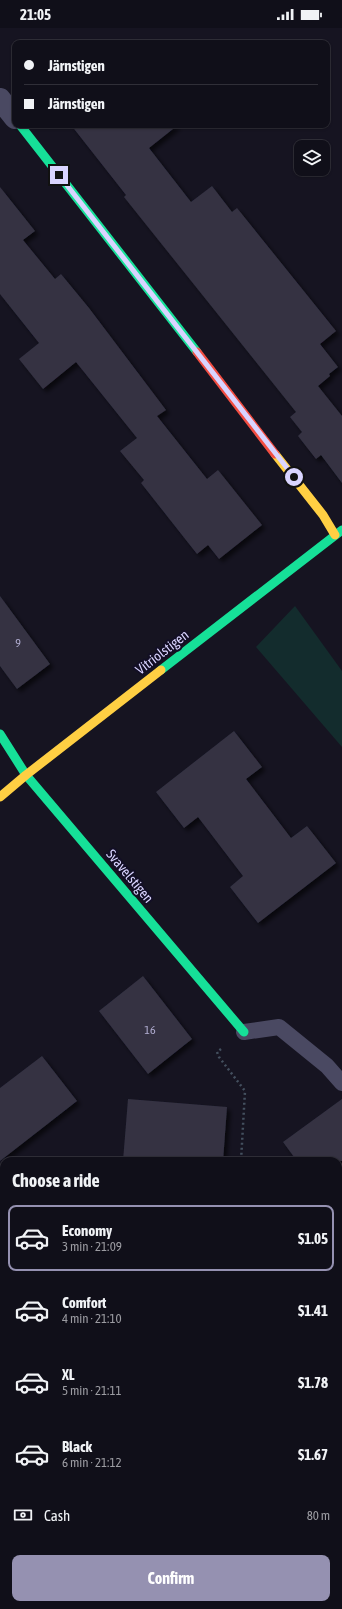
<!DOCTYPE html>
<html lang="en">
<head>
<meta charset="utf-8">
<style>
	body { margin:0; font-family:"Asap Condensed",sans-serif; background:#1e1d26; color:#f1f3f6; height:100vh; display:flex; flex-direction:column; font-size:15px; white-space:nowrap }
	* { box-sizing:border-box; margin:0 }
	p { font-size:13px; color:#9c9ca2 }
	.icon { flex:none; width:22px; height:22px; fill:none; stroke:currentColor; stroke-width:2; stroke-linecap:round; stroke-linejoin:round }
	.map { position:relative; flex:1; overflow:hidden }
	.drawer { position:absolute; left:0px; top:1129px; width:342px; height:452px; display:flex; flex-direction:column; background:#100f19; border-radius:12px 12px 0 0; box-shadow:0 1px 3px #0004,0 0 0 1px #302f38 }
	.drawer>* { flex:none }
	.guide { position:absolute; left:12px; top:12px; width:318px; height:88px; border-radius:8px; box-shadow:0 1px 3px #0004,0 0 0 1px #302f38; display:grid; align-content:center; height:88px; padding:0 12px; background:#100f19 }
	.buttons { position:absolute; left:294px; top:112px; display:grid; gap:8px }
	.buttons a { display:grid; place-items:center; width:36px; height:36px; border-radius:8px; background:#100f19; box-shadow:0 1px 3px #0004,0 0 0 1px #302f38; font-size:20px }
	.end { position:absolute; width:18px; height:18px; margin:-9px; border:5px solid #d9d4ff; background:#111; box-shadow:0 0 0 2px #111 }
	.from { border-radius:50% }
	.guide b { display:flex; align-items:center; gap:14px; height:38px; font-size:15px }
	.guide b+b { border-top:1px solid #302f38 }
	.guide i { width:10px; height:10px; background:#f1f3f6 }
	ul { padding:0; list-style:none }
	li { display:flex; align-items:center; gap:12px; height:66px; margin:0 8px 6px; padding:0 4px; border:2px solid transparent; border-radius:8px }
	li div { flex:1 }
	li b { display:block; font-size:15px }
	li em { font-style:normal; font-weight:700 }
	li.on { border-color:#9591b1 }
	li>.icon { width:36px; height:36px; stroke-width:1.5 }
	h2 { padding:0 12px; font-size:18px; line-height:48px }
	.pay { display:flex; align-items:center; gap:10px; height:44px; padding:0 12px; font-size:15px }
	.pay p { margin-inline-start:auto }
	.cta { display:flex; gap:8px; margin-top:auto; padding:8px 12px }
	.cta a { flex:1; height:46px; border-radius:8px; background:#9591b1; color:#fff; font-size:16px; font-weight:700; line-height:46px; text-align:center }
	.status { display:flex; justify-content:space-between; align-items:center; height:28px; padding:0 20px; background:#100f19; direction:ltr }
	.status svg { height:11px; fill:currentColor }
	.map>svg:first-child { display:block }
	.green { fill:#132c2d }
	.building { fill:#343243; filter:url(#shadow) }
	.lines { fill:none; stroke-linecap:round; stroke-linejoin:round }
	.path { stroke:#44505f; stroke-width:2.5; stroke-dasharray:2 3; stroke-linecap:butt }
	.lane { stroke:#4a4962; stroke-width:16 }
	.street { stroke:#4a4962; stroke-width:22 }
	.fast { stroke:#16e098; stroke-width:9 }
	.slow { stroke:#ffcf43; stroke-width:9 }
	.jam { stroke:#f24e42; stroke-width:9 }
	.route { stroke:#d9d4ff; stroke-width:5 }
	.labels { text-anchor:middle; stroke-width:4; stroke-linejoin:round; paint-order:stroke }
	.number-label { font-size:12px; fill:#b0acd0 }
	.street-label { font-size:14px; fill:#d9d4ff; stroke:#130f26 }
</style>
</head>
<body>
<div class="status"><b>21:05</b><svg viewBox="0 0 49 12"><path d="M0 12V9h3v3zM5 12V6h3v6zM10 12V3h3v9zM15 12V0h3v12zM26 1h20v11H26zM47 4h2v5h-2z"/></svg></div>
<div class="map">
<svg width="342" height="1581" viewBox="0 0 342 1581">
	<defs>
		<filter id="shadow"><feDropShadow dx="3.5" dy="3.5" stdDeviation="2" flood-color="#0009"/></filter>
	</defs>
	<rect width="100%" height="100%" fill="#161421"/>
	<path class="green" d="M295 578 342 643V719L256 619Z"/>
	<g class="building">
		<path d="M71 97H178L149 120 191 174 212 158 232 184 237 180 336 303 320 316 338 339 329 346 330 348 318 358 342 388V455L321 427 316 431 298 408 302 404 290 389 296 384 124 169 126 167Z"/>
		<path d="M0 159 35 203 23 212 55 251 61 246 89 280 166 382 157 388 207 451 218 442 262 497 219 531 208 517 197 526 141 455 144 452 120 423 137 410 76 334 43 361 19 331 39 315 0 266Z"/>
		<path d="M0 568 50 636 17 661 0 638Z"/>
		<path d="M234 703 262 739 246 751 291 810 307 798 336 835 258 895 230 859 243 848 198 789 184 800 156 764Z"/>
		<path d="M143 948 192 1011 148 1046 99 983Z"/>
		<path d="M42 1028 77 1073 0 1133V1060Z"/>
		<path d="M128 1071 227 1079 223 1133H123Z"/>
		<path d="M342 1071V1133H297L283 1114Z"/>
	</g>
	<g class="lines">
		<g class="path">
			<path d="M221 1021 217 1024 219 1029 245 1063 241 1133"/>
			<path d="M0 1175 4 1180"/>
			<path d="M338 1232 342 1229"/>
			<path d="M0 1329 4 1335"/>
			<path d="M338 1404 342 1401"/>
			<path d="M338 1540 342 1542"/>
			<path d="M312 1577 313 1581"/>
			<path d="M15 1581 21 1577"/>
			<path d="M296 1581 302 1577"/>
		</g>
		<path class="lane" d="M244 1004 279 999 327 1038 342 1055"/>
		<g class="street">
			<path d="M0 71 15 90"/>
			<path d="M64 1581 68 1577"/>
			<path d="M134 1581 173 1577"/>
		</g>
		<g class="fast">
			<path d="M20 97 197 324"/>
			<path d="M161 642 342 502"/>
			<path d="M0 706 26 747 244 1004"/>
			<path d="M179 1577 194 1581"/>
			<path d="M266 1577 268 1581"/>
			<path d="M218 1581 232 1577"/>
		</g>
		<g class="slow">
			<path d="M275 426 323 487 335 507"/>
			<path d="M0 769 26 747 161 642"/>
			<path d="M0 1242 4 1246"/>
		</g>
		<path class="jam" d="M197 324 275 426"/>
	</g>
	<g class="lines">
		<path class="route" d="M59 147 294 449"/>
	</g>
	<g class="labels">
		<g class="number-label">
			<text x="18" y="619">9</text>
			<text x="150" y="1006">16</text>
		</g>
		<g class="street-label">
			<text transform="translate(162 624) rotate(-38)" y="5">Vitriolstigen</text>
			<text transform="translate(130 848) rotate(50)" y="5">Svavelstigen</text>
		</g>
	</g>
</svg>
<div class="buttons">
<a><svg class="icon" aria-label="layers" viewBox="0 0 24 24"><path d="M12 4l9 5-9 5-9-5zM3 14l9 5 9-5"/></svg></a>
</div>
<i class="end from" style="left:294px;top:449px"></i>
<i class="end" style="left:59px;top:147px"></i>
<div class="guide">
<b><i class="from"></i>Järnstigen</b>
<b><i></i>Järnstigen</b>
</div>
<section class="drawer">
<h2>Choose a ride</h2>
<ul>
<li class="on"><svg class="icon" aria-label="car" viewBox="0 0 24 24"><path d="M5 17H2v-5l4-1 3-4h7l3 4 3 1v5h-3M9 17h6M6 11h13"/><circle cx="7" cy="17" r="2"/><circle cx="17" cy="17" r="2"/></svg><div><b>Economy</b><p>3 min · 21:09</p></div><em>$1.05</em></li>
<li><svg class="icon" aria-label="car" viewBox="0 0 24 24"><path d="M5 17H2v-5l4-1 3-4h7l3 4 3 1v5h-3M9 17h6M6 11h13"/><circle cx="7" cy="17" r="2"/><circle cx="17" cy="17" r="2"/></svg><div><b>Comfort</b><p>4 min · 21:10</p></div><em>$1.41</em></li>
<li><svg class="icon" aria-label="car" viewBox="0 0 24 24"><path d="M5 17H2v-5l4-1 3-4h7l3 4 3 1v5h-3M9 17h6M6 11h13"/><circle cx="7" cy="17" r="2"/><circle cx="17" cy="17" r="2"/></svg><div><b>XL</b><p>5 min · 21:11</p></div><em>$1.78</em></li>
<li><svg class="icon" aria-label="car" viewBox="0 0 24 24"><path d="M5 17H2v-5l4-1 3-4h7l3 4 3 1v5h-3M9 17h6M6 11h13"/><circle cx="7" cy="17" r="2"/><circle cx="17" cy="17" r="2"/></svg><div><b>Black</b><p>6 min · 21:12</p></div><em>$1.67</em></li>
</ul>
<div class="pay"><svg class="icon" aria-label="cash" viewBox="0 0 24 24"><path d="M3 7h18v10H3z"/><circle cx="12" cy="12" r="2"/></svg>Cash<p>80 m</p></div>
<div class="cta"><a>Confirm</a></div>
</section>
</div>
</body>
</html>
